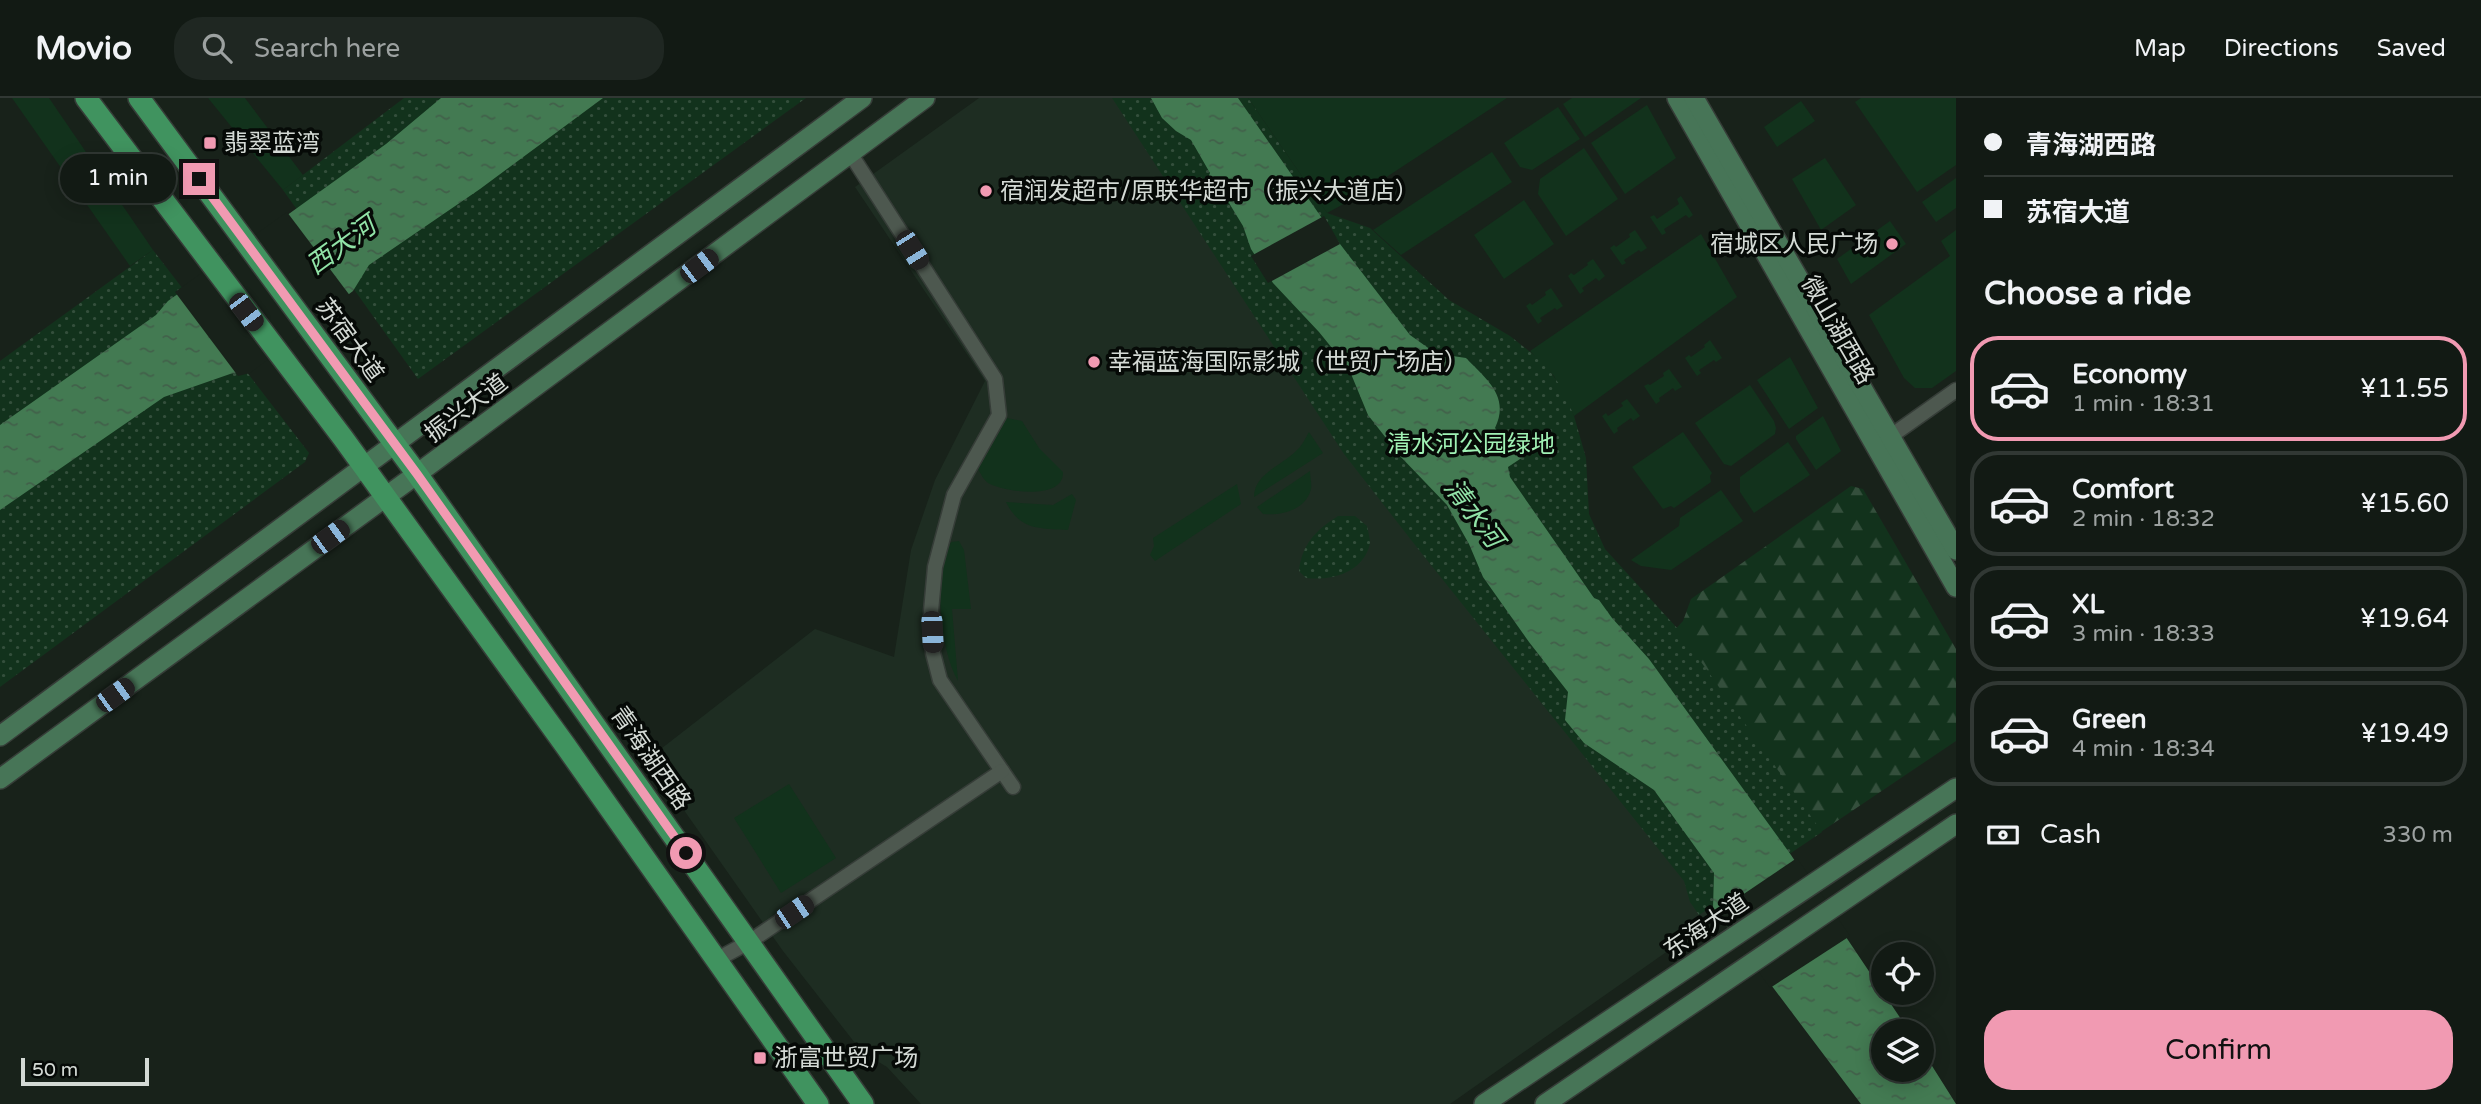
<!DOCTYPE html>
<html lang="en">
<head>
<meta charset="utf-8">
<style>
	body { margin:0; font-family:"Varela Round","Noto Sans SC",sans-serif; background:#1f2722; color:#f1f3f6; height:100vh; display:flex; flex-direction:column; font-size:26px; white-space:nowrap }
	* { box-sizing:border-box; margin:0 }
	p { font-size:23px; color:#9ca1a0 }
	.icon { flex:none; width:38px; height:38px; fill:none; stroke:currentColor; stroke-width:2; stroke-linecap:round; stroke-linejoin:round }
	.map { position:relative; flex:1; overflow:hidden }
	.details { display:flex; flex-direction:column; background:#121a14; width:525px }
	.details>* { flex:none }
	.top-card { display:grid; align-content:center; height:154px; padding:0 28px; background:#121a14 }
	.controls { position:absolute; left:1871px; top:844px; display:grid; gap:14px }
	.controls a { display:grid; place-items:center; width:63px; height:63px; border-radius:50%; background:#121a14; box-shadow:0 4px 18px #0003,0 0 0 2px #313834; font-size:35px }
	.scale { position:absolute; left:21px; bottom:18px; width:128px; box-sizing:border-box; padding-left:7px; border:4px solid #d4dad5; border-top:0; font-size:19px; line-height:24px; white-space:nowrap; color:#d4dad5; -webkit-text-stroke:5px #060a07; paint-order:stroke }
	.end { position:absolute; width:32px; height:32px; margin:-16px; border:9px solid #f19ab2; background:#111; box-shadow:0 0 0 4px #111 }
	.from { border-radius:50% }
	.bubble { position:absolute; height:49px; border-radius:24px; background:#121a14; box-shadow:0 4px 18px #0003,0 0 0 2px #313834; font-size:23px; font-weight:600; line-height:49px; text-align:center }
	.car { position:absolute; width:21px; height:42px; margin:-21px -10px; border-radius:9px; box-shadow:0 0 5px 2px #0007; background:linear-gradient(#222 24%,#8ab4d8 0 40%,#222 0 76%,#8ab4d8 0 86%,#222 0) }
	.top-card b { display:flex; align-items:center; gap:24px; height:66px; font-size:26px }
	.top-card b+b { border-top:2px solid #313834 }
	.top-card i { width:18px; height:18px; background:#f1f3f6 }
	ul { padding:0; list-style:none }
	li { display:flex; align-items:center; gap:21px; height:105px; margin:0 14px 10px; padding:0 14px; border:4px solid #313834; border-radius:28px }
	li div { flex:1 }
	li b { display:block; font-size:26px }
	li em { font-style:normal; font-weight:600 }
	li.active { border-color:#f19ab2 }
	li>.icon { width:63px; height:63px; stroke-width:1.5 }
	h2 { padding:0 28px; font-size:32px; line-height:84px }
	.pay { display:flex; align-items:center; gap:18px; height:77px; padding:0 28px; font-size:26px }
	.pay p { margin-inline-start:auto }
	.action { display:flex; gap:14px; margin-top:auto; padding:14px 28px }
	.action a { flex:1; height:80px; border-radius:28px; background:#f19ab2; color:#111; font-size:28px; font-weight:600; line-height:80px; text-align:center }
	header { display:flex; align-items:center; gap:42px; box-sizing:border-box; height:98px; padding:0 35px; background:#121a14; border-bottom:2px solid #313834 }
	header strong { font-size:33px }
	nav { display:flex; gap:38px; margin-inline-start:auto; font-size:24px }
	.search { width:490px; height:63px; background:#1f2722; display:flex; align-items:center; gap:18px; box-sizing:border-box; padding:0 24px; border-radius:28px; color:#9ca1a0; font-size:26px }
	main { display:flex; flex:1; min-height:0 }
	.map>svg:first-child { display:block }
	.built { fill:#1e2d22 }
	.green { fill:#12321c }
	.forest { fill:url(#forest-firs) }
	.park { fill:url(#park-dots) }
	.water { fill:url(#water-ripples) }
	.pier { fill:#18221a }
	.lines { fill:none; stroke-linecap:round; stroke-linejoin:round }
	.street-casing { stroke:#363d38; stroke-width:17 }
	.secondary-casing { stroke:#363d38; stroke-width:22 }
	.primary-casing { stroke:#363d38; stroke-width:24 }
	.street { stroke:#4d584f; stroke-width:14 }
	.secondary { stroke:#477557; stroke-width:19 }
	.primary { stroke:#40935f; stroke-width:21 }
	.route { stroke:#f19ab2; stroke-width:9 }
	.poi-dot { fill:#f19ab2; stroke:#060a07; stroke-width:2.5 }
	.labels { text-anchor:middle; stroke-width:7; stroke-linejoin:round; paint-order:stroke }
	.poi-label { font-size:24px; fill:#d4dad5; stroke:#060a07; text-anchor:start }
	.street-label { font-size:24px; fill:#d4dad5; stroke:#060a07 }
	.park-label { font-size:24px; fill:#a0f2b5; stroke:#060a07 }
	.water-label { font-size:26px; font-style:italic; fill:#91e3a7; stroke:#060a07 }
</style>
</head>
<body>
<header>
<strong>Movio</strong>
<div class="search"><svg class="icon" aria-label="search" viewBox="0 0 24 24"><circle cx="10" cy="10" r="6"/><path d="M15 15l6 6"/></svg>Search here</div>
<nav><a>Map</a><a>Directions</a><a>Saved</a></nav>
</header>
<main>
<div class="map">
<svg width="1956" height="1006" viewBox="0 0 1956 1006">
	<defs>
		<pattern id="forest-firs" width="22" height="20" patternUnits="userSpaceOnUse" patternTransform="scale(1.75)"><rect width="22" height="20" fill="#12321c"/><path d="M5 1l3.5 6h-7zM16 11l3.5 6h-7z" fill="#344f3c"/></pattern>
		<pattern id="park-dots" width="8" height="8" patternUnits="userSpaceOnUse" patternTransform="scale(1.75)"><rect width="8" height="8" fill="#12321c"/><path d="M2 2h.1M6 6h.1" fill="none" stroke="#344f3c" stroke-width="1.8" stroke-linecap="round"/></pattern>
		<pattern id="water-ripples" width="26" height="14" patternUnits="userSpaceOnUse" patternTransform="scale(1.75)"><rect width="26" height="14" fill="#437a52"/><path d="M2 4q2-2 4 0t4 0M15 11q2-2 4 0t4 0" fill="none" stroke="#42604a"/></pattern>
	</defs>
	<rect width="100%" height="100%" fill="#18221a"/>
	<path class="built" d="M979 0H1151L1714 775 1713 810 1719 817 1450 1006H921L887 969 862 954 783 853 648 661 815 531 894 559 911 452 935 382 985 283 855 89Z"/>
	<g class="green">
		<path d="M12 0H49L153 152 130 168Z"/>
		<path d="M208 0H245L303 77 283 92Z"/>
		<path d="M1248 0H1507L1353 101 1327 115Z"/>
		<path d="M1572 0H1641L1585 39 1563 6Z"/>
		<path d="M1861 0H1956V67L1917 94 1855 4Z"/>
		<path d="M1801 3 1815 23 1777 49 1764 29Z"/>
		<path d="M1647 7 1676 60 1625 96 1591 45Z"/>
		<path d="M1558 9 1580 41 1532 72 1520 69 1504 45Z"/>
		<path d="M1584 50 1618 101 1566 138 1538 96 1540 81Z"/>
		<path d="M1492 54 1512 84 1401 157 1373 132Z"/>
		<path d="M1825 60 1856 107 1821 132 1792 81Z"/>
		<path d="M1956 80V110L1936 124 1922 104Z"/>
		<path d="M1681 98 1693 117 1689 120 1686 117 1664 131 1666 135 1662 137 1650 119 1654 117 1657 121 1679 106 1677 101Z"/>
		<path d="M1524 102 1554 146 1504 181 1474 137Z"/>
		<path d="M1890 123 1906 146 1851 186 1837 161Z"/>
		<path d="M1635 132 1647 150 1641 154 1639 152 1624 162 1626 165 1622 167 1610 150 1614 147 1616 149 1630 139 1629 136Z"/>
		<path d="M1956 132V273L1932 290H1915L1904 280 1869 217 1950 158 1941 143Z"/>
		<path d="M1701 136 1737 199 1574 318 1554 278 1530 253Z"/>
		<path d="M1593 161 1605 178 1599 183 1596 180 1582 190 1584 193 1580 196 1568 178 1571 175 1574 177 1588 167 1587 165Z"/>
		<path d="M1551 190 1563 208 1557 212 1555 210 1540 220 1542 223 1538 226 1526 208 1530 205 1532 207 1546 197 1545 194Z"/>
		<path d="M1710 242 1722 260 1716 264 1714 262 1699 272 1701 275 1697 278 1685 260 1689 257 1691 259 1705 249 1704 247Z"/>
		<path d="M1790 259 1818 310 1789 331 1757 282Z"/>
		<path d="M1669 271 1682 289 1675 293 1673 290 1659 300 1660 303 1656 306 1644 288 1648 286 1650 287 1664 278 1663 275Z"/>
		<path d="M1750 287 1774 323 1776 330 1775 336 1731 368 1724 366 1695 325Z"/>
		<path d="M1627 301 1640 318 1633 323 1631 320 1617 330 1618 333 1614 336 1602 318 1606 315 1608 318 1623 308 1621 305Z"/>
		<path d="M1823 318 1841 353 1816 372 1796 341V338Z"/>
		<path d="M1007 320 1022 323 1039 350 1063 374C1064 403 1004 394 988 385 983 381 981 376 978 371Z"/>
		<path d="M1309 334 1323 355 1254 399C1254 376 1281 368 1296 353 1302 348 1305 341 1309 334Z"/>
		<path d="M1683 334 1712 375 1710 378 1711 384 1674 410 1671 408 1663 411 1632 369Z"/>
		<path d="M1788 344 1810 377 1754 415 1740 394V379Z"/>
		<path d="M1310 373C1310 378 1312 386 1311 391 1306 412 1281 418 1263 416L1257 409Z"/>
		<path d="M1237 386 1241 406 1155 463 1150 457 1154 448 1153 440Z"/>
		<path d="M1721 392 1743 423 1671 472 1641 468 1631 462 1679 428 1680 420Z"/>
		<path d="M1072 396 1076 402 1068 432C1041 430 1020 433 1006 404L1053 407Z"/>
		<path d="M959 443 964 452 971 511H952L958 583C939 549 934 479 951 444Z"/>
		<path d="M789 686 836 760 781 795 734 720Z"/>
	</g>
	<path class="forest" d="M1851 388 1863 391 1956 551V643L1794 752 1670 537 1683 523 1691 501Z"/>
	<g class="park">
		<path d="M404 0H806L418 281 283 92Z"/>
		<path d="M1112 0H1248L1327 115 1370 130 1449 202 1510 238 1544 265 1562 290 1574 318 1586 360 1589 416 1605 451 1677 530 1822 734 1699 817 1690 804 1684 783 1419 452 1344 356Z"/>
		<path d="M153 152 309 355 305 364 0 589V263Z"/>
		<path d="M1338 418H1355L1367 428C1368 433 1370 440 1370 445 1364 475 1331 483 1306 480L1299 473C1302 446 1316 432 1338 418Z"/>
	</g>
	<g class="water">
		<path d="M441 0H603L480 91 369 167 353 193 248 272 230 276 164 299 0 412V327L156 217 168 203 386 46Z"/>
		<path d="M1151 0H1238L1340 146 1410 237 1431 252 1446 257 1466 260C1487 282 1510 298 1495 330L1504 341 1514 346 1522 345 1530 349 1526 357 1508 369 1510 379 1594 500 1599 502 1612 520 1649 561 1791 757 1909 933H1883V971H1922V952L1956 1006H1861L1713 810 1714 775 1654 692 1584 645 1565 622 1568 594 1529 544 1483 479 1469 446 1447 407 1400 358 1368 317 1349 271 1319 234 1273 185 1251 151 1243 128 1229 105 1212 92 1207 82 1210 75 1191 42 1176 33 1162 20Z"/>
	</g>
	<g class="pier">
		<path d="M287 114 351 199 250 275 238 278 175 194Z"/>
		<path d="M1324 118 1340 146 1268 185 1251 158Z"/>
		<path d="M1797 760 1850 838 1770 890 1717 814Z"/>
	</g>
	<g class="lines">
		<g class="street-casing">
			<g id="street">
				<path d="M850 55 995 281 999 317 954 397 935 469 931 513 933 555 940 582 1013 689"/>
				<path d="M1891 338 1956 292"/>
				<path d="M716 862 749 844 1002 673"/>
			</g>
		</g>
		<g class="secondary-casing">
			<g id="secondary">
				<path d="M1677 0 1956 489"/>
				<path d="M1694 0 1956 452"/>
				<path d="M0 638 862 0"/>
				<path d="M0 681 417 376 925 0"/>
				<path d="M1484 1006 1956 690"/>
				<path d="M1545 1006 1956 726"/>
			</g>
		</g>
		<g class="primary-casing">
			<g id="primary">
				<path d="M86 0 343 340 565 647 818 1006"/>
				<path d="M139 0 417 376 863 1006"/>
			</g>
		</g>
		<use href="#street" class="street"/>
		<use href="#secondary" class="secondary"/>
		<use href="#primary" class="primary"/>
	</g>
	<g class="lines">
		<path class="route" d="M199 81 417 376 686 755"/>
	</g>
	<g class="poi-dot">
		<rect x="203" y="38" width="14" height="14" rx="3.5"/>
		<circle cx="986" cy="93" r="7"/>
		<circle cx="1892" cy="146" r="7"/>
		<circle cx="1094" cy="264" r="7"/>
		<rect x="753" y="953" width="14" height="14" rx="3.5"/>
	</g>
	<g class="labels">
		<g class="poi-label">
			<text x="224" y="53">翡翠蓝湾</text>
			<text x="1000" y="101">宿润发超市/原联华超市（振兴大道店）</text>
			<text x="1878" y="154" text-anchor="end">宿城区人民广场</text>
			<text x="1108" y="272">幸福蓝海国际影城（世贸广场店）</text>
			<text x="774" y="968">浙富世贸广场</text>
		</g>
		<g class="street-label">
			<text transform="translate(1838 232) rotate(60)" y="8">微山湖西路</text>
			<text transform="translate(350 242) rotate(54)" y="8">苏宿大道</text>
			<text transform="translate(466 310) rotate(-37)" y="8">振兴大道</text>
			<text transform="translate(651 660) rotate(55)" y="8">青海湖西路</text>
			<text transform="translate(1706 828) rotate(-34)" y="8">东海大道</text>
		</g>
		<g class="park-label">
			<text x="1471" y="354">清水河公园绿地</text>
		</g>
		<g class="water-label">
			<text transform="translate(341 147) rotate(-36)" y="9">西大河</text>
			<text transform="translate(1474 415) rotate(53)" y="9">清水河</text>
		</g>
	</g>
</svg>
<div class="controls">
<a><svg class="icon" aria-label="locate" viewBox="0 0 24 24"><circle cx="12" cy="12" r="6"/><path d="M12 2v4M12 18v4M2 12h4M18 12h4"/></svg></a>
<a><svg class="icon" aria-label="layers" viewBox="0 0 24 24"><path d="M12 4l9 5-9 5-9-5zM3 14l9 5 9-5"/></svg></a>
</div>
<div class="scale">50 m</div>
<i class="end from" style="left:686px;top:755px"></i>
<i class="end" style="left:199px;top:81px"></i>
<div class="bubble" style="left:60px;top:56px;width:116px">1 min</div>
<i class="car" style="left:912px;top:152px;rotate:148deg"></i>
<i class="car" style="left:699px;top:168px;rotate:53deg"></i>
<i class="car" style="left:246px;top:214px;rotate:143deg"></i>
<i class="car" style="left:330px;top:439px;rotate:54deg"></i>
<i class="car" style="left:932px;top:534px;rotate:177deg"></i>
<i class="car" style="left:115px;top:597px;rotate:54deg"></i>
<i class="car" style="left:794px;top:814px;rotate:56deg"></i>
</div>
<section class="details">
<div class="top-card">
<b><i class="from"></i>青海湖西路</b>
<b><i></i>苏宿大道</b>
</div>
<h2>Choose a ride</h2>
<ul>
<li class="active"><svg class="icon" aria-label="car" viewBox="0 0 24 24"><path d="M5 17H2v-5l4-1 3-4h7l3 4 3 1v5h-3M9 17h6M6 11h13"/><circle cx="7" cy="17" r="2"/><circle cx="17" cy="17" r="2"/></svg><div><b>Economy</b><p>1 min · 18:31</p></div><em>¥11.55</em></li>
<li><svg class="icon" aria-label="car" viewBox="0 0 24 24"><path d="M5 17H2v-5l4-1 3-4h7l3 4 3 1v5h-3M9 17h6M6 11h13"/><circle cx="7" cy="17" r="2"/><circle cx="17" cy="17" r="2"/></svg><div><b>Comfort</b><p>2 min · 18:32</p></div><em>¥15.60</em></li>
<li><svg class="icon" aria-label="car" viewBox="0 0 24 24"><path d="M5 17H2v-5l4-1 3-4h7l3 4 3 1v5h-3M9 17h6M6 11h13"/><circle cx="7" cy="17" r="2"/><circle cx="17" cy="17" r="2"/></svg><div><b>XL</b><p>3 min · 18:33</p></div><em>¥19.64</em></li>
<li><svg class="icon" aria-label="car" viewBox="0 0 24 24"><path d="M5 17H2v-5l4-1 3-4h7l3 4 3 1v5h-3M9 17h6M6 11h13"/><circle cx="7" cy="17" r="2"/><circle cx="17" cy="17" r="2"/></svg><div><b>Green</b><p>4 min · 18:34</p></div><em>¥19.49</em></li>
</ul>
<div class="pay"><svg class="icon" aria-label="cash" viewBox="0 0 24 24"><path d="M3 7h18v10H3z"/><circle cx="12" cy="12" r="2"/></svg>Cash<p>330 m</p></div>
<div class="action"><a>Confirm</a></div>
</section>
</main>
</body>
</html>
